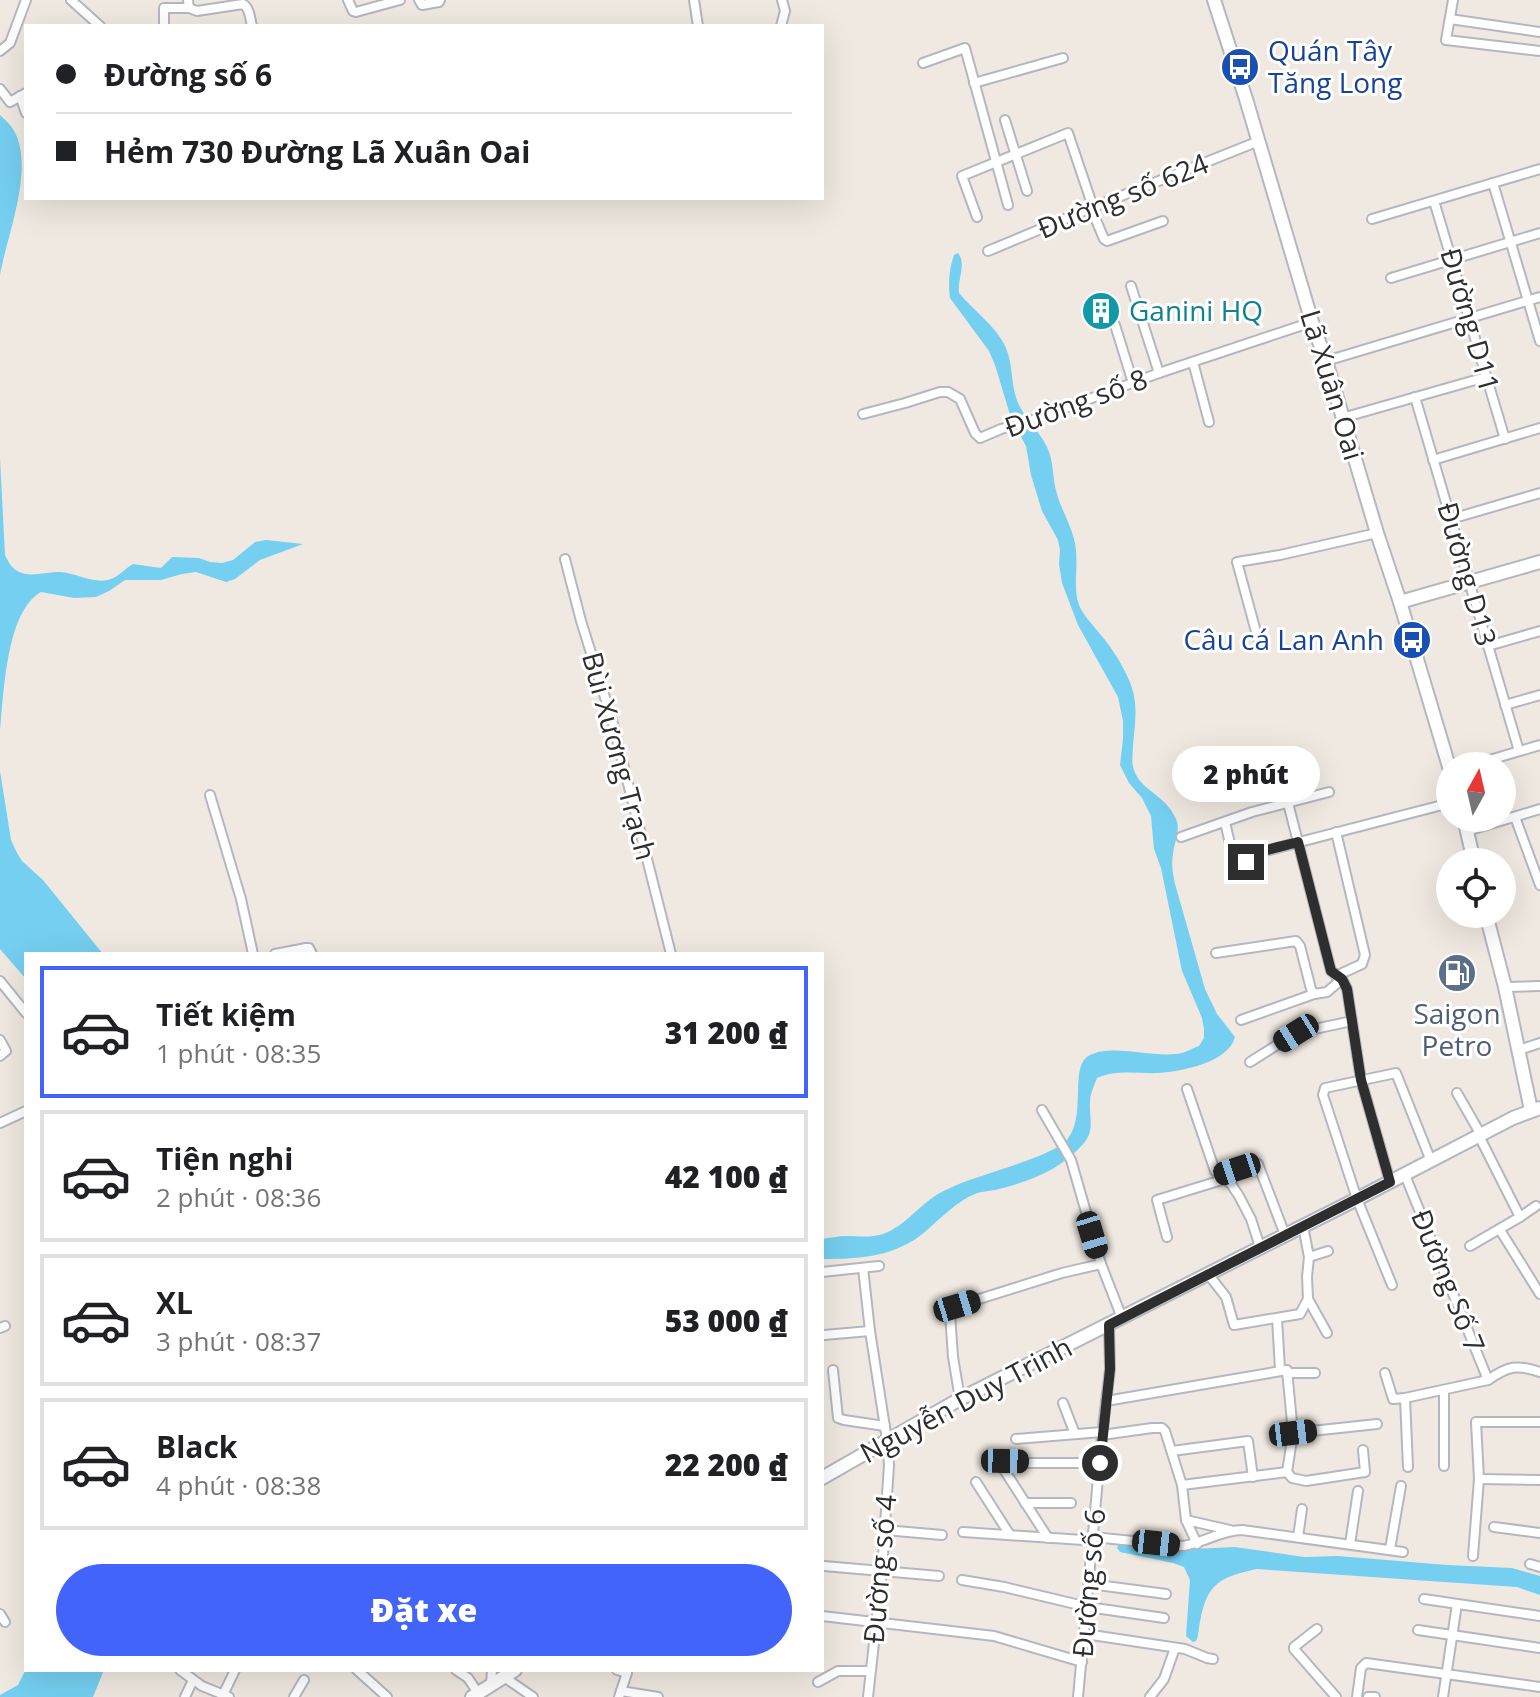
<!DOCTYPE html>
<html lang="vi">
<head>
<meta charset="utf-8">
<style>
	body { margin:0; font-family:"Open Sans",sans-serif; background:#f2f2f2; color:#202124; height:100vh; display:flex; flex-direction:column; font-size:30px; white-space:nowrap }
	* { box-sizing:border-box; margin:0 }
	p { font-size:26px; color:#757577 }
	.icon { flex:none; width:44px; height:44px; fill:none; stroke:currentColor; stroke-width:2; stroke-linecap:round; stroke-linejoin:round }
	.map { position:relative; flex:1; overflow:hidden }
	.sheet { position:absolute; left:24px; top:952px; width:800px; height:720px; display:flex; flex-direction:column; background:#fff; border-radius:0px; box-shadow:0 8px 32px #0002 }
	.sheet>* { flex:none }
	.hud { position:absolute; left:24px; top:24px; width:800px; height:176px; border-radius:0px; box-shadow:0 8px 32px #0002; display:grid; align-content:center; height:176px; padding:0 32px; background:#fff }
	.needle { width:52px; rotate:8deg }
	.controls { position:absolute; left:1436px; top:752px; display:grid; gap:16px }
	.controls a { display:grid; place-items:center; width:80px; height:80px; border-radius:50%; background:#fff; box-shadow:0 8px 32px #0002; font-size:40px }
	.end { position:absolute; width:36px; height:36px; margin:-18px; border:10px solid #2e2e2e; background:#fff; box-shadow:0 0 0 4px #fff }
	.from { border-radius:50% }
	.bubble { position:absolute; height:56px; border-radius:28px; background:#fff; box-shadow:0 8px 32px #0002; font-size:26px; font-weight:800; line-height:56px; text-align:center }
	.car { position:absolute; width:24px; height:48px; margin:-24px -12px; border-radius:10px; box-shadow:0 0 6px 2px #0007; background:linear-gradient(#222 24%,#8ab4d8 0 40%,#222 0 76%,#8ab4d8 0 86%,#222 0) }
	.hud b { display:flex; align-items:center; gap:28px; height:76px; font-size:30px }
	.hud b+b { border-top:2px solid #e0e0e0 }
	.hud i { width:20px; height:20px; background:#202124 }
	ul { padding:14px 0 0; list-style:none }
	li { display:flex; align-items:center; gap:24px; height:132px; margin:0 16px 12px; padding:0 16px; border:4px solid #e0e0e0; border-radius:0px }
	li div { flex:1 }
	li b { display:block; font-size:30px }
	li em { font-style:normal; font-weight:800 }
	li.active { border-color:#4264fb }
	li>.icon { width:72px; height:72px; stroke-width:1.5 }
	.cta { display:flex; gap:16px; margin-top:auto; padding:16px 32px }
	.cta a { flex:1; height:92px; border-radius:48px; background:#4264fb; color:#fff; font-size:32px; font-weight:800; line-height:92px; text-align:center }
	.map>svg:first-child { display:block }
	.water { fill:#75cff0 }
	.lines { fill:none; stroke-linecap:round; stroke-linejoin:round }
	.street-casing { stroke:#b4b7c1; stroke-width:12 }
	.secondary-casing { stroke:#b4b7c1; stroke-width:16 }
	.street { stroke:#fff; stroke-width:8 }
	.secondary { stroke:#fff; stroke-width:12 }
	.route { stroke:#2e2e2e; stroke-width:10 }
	.labels { text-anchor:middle; stroke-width:6; stroke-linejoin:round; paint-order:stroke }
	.transit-label { font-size:28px; fill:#164399; stroke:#fff; text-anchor:start }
	.street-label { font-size:28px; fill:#2e2e2e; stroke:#fff }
	.culture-label { font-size:28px; fill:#0d838f; stroke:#fff; text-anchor:start }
	.service-label { font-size:28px; fill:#4e5e75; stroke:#fff }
</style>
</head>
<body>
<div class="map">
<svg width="1540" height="1697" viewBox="0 0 1540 1697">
	<rect width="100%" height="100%" fill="#efe9e1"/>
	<g class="water">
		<path d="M0 115C4 119 10 124 13 129 36 166 7 235 0 275Z"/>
		<path d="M958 253C967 264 957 279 959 293 974 311 997 327 1006 348 1014 367 1010 389 1020 407 1027 421 1040 432 1047 447 1054 461 1052 478 1057 494 1061 509 1070 523 1074 539 1080 561 1072 587 1079 605 1083 615 1093 625 1100 634 1112 648 1122 664 1129 680 1139 703 1135 722 1133 745 1133 753 1131 763 1134 770 1140 790 1166 795 1176 819 1181 830 1174 843 1173 854 1171 865 1173 875 1175 884L1205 989 1217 1014 1235 1037C1228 1063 1182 1071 1159 1073 1138 1074 1117 1069 1097 1078 1094 1086 1090 1094 1090 1102 1089 1117 1095 1130 1084 1143 1062 1169 1031 1181 999 1189 991 1191 982 1191 975 1194 956 1202 941 1218 926 1231 896 1257 860 1259 822 1259V1239C830 1238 838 1236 846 1236 860 1236 870 1238 883 1234 903 1227 915 1210 932 1198 940 1192 950 1188 959 1184 983 1174 1053 1156 1067 1140 1088 1115 1068 1066 1090 1055 1113 1043 1155 1059 1182 1053 1187 1052 1193 1048 1199 1046L1204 1038V1029L1202 1018 1182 971 1161 868 1154 849 1151 816 1142 798 1129 783 1120 765 1123 739V721L1118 697 1078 625 1062 583 1059 564 1060 550 1058 540 1042 511 1031 475 1026 446 1011 418 995 365 989 351 950 298C948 284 949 269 954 255Z"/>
		<path d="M0 458 5 555C9 563 12 570 22 573 33 577 48 571 60 572 77 573 95 585 111 579 119 576 126 568 133 564L161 568 172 557 199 558 210 562 222 563 233 560 255 542 266 540 303 544 260 560 235 579 226 582 196 572 182 574 161 580H125L109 591 96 597 74 598 41 592C6 612 4 692 0 731Z"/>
		<path d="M0 771 11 840 17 853 22 861 43 880 103 954H26V979L0 949Z"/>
		<path d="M1120 1542 1192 1549 1235 1547 1304 1557 1338 1556 1447 1565 1512 1568 1540 1576V1595L1517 1587 1257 1569C1220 1577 1207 1583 1200 1622 1198 1630 1199 1635 1196 1641L1193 1642 1186 1636 1190 1580 1184 1567 1173 1563 1120 1552 1117 1548Z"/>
		<path d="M26 1669V1670H104L93 1697H0V1695L18 1685Z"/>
	</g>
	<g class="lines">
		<g class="street-casing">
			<g id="street">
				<path d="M71 0 100 26"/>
				<path d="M188 0 189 8 197 11 243 4C250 8 250 19 252 26"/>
				<path d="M348 0 353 11 356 12 400 0"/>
				<path d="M419 0 422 5 439 2 440 0"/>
				<path d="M694 0 698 26"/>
				<path d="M1453 0 1446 40 1540 51"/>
				<path d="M1450 19 1540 32"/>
				<path d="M164 26V8H189"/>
				<path d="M781 26 785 11 782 0"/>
				<path d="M0 51 10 43 26 0"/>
				<path d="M923 63 965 48 1008 205"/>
				<path d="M974 83 1063 58"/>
				<path d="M0 89 10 102 26 93"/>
				<path d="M20 96 26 113"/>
				<path d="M1005 120 1027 191"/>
				<path d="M1493 183 1540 341"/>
				<path d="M1434 201 1505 439"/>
				<path d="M1091 208 1104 239 1107 241 1163 221"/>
				<path d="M977 217 962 176 1068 133 1093 207"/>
				<path d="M1372 219 1540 169"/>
				<path d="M988 251 1091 208 1259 141"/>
				<path d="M1391 278 1540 233"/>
				<path d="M1131 286 1159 373"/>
				<path d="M1115 325 1133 383"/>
				<path d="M1326 361 1540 297"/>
				<path d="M1193 362 1209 422"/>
				<path d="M1415 397 1519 751"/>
				<path d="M863 414 905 403 940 392H948L960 399 975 433 980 438 1001 429 1033 420 1159 373 1312 322"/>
				<path d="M1342 418 1486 377"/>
				<path d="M1433 460 1540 428"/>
				<path d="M1451 519 1540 493"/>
				<path d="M565 559 581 621 612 720 671 954"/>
				<path d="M1258 639 1237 562 1280 555 1377 533"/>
				<path d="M1488 646 1540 631"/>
				<path d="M1505 705 1540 695"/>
				<path d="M1469 766 1540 745"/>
				<path d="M210 795 241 899 253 954"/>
				<path d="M1288 803 1331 971 1342 979 1347 989 1361 1080 1390 1182"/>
				<path d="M1515 817 1540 885"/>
				<path d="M1225 822 1234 861 1242 865 1251 857 1265 851 1450 803"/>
				<path d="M1467 831 1540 809"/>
				<path d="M1181 837 1252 812 1329 792"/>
				<path d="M1216 953 1296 941 1300 946 1311 989 1314 994 1327 992 1342 979"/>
				<path d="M275 954 306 948H309L312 954"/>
				<path d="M1336 976 1362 964 1365 955 1336 832"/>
				<path d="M0 981 26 1013"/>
				<path d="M1505 987 1540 986"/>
				<path d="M1241 1020 1314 994"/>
				<path d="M0 1040 6 1051 0 1056"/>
				<path d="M1519 1050 1540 1043"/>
				<path d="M1250 1062 1296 1033 1352 1021"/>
				<path d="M1187 1089 1215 1171 1231 1184 1239 1196 1251 1219 1260 1247"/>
				<path d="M1457 1093 1481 1135"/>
				<path d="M1042 1110 1071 1160 1101 1264 1122 1318"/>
				<path d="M0 1123 26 1111"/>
				<path d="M1219 1174 1255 1163 1258 1164 1285 1235"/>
				<path d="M1405 1175 1488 1380C1508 1366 1517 1364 1540 1372"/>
				<path d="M1520 1217 1536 1206"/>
				<path d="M1303 1226 1309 1257 1307 1277 1308 1299 1327 1333"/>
				<path d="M1500 1230 1540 1294"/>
				<path d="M1167 1237 1157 1200 1225 1179"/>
				<path d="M1470 1246 1520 1217 1479 1136"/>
				<path d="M1309 1257 1328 1251"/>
				<path d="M863 1268 870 1331 887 1440 889 1465 882 1571 868 1697"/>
				<path d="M822 1272 879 1266"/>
				<path d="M1208 1274 1226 1297 1234 1325 1300 1314 1308 1299"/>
				<path d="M1392 1285 1357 1199 1323 1095 1325 1088 1396 1073 1431 1161"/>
				<path d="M1277 1318 1280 1370"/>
				<path d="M0 1328 5 1326"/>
				<path d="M824 1335 870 1331"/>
				<path d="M833 1370 838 1418 844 1420 885 1426"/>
				<path d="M1287 1373H1315"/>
				<path d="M1385 1373 1393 1399 1405 1398 1408 1467"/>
				<path d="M1444 1391V1466"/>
				<path d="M1405 1398 1488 1380"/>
				<path d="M960 1399 953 1357 950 1314 952 1310 957 1306 1062 1273 1101 1264"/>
				<path d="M1106 1401 1287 1370 1293 1433"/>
				<path d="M1063 1403 1075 1434"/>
				<path d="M1102 1435 1152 1428H1162L1165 1431 1182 1485 1287 1472 1292 1478 1306 1481 1365 1472 1363 1450"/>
				<path d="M1016 1439 1102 1432"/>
				<path d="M1172 1451 1248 1441 1253 1477"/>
				<path d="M1287 1472 1293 1433 1377 1424"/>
				<path d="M1479 1479 1540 1480"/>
				<path d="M976 1482 1010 1535"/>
				<path d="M1182 1485 1186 1520"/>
				<path d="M1025 1503H1071"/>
				<path d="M1494 1527 1540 1533"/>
				<path d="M885 1530 942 1535"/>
				<path d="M963 1532 1083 1540 1093 1537 1183 1546C1203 1543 1222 1530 1242 1530L1403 1552"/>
				<path d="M1298 1537 1302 1509"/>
				<path d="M1048 1538 1001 1465V1463H1100"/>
				<path d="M1197 1544 1186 1520 1230 1530"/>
				<path d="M1350 1544 1358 1491"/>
				<path d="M1390 1549 1401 1486"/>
				<path d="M1473 1556 1479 1479 1476 1422H1540"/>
				<path d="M1530 1564 1540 1567"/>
				<path d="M824 1566 939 1576"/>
				<path d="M962 1580 1004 1587 1088 1607 1164 1618"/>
				<path d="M1090 1584 1166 1594"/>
				<path d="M1424 1599 1540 1616"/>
				<path d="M0 1614 5 1622"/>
				<path d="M822 1616 994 1636 1082 1662"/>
				<path d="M1317 1629 1294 1647V1649L1336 1697"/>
				<path d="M1418 1630 1540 1648"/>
				<path d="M1085 1634 1185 1649 1207 1658 1213 1659"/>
				<path d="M180 1670 202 1686 229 1697"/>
				<path d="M357 1670 387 1697"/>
				<path d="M456 1670 468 1678 478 1693"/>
				<path d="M617 1670 627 1673 619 1697"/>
				<path d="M504 1677 533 1697"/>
				<path d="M818 1682 838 1671H870"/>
				<path d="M491 1684 492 1670"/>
				<path d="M621 1691 658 1697"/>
				<path d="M223 1695 235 1670"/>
				<path d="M185 1697 193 1680"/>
				<path d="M294 1697 304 1680"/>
				<path d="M1078 1697 1102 1435 1110 1369 1109 1325"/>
				<path d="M1150 1697 1164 1679 1175 1648"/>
				<path d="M1357 1697 1361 1668 1366 1663 1540 1687"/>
				<path d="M1368 1697H1375"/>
				<path d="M1443 1697 1457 1604"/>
			</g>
		</g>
		<g class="secondary-casing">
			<g id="secondary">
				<path d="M1214 0 1246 99 1312 322 1326 361 1377 533 1400 602 1450 770"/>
				<path d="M1400 602 1540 562"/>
				<path d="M1464 818 1474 862"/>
				<path d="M1486 914 1505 987 1531 1110"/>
				<path d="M822 1478 960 1399 1357 1199 1513 1118 1540 1108"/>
				<path d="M472 1697 515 1670"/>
			</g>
		</g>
		<use href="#street" class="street"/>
		<use href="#secondary" class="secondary"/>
	</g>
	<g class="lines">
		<path class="route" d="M1100 1463 1110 1369 1109 1325 1390 1182 1361 1080 1347 989 1342 979 1331 971 1298 842C1281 847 1259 849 1246 862"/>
	</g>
	<defs>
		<g id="bus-disc" transform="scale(2)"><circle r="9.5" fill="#1a4fb4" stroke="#fff"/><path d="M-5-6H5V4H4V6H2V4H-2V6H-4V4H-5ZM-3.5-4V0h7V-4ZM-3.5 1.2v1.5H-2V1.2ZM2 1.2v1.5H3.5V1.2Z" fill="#fff"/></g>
		<g id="building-disc" transform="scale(2)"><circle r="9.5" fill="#0f9aa8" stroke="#fff"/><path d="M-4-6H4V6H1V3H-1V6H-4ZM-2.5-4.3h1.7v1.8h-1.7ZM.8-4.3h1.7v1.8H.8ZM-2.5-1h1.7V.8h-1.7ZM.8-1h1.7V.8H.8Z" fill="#fff"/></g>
		<g id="fuel-disc" transform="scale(2)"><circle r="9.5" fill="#5c6f8a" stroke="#fff"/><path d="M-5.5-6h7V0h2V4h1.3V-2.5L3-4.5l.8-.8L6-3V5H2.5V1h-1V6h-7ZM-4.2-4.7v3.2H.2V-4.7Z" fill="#fff"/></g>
	</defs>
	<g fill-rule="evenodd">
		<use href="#bus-disc" x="1240" y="67"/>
		<use href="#building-disc" x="1101" y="311"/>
		<use href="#bus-disc" x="1412" y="640"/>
		<use href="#fuel-disc" x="1457" y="973"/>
	</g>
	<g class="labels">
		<g class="transit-label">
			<text x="1268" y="61">Quán Tây<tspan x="1268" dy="32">Tăng Long</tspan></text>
			<text x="1384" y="650" text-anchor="end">Câu cá Lan Anh</text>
		</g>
		<g class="street-label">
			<text transform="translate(1123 196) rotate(-22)" y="10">Đường số 624</text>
			<text transform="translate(1470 320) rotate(74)" y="10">Đường D11</text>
			<text transform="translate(1332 385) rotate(73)" y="10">Lã Xuân Oai</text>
			<text transform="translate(1076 403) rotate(-20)" y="10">Đường số 8</text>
			<text transform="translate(1467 574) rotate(74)" y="10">Đường D13</text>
			<text transform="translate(619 756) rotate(75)" y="10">Bùi Xương Trạch</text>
			<text transform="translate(1448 1281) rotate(68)" y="10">Đường Số 7</text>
			<text transform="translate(966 1400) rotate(-28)" y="10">Nguyễn Duy Trinh</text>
			<text transform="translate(880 1569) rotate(-85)" y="10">Đường số 4</text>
			<text transform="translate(1089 1583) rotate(-85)" y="10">Đường số 6</text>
		</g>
		<g class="culture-label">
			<text x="1129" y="321">Ganini HQ</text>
		</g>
		<g class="service-label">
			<text x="1457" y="1024">Saigon<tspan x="1457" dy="32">Petro</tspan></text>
		</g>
	</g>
</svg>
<div class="controls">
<a><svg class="needle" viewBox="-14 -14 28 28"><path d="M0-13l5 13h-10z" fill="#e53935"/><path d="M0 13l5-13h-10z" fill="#757577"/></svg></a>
<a><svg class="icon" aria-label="locate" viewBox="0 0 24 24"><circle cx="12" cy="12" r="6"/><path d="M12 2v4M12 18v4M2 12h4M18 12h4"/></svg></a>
</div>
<i class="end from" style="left:1100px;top:1463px"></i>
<i class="end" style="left:1246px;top:862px"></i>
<div class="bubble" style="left:1172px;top:746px;width:148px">2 phút</div>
<i class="car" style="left:1296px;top:1033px;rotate:238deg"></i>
<i class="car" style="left:1237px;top:1169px;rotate:252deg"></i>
<i class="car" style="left:1092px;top:1235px;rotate:163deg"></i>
<i class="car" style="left:957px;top:1306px;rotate:73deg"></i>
<i class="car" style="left:1293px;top:1433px;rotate:83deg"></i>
<i class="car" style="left:1005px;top:1461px;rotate:91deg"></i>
<i class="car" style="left:1156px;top:1543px;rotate:96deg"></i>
<div class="hud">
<b><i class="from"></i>Đường số 6</b>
<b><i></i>Hẻm 730 Đường Lã Xuân Oai</b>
</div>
<section class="sheet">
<ul>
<li class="active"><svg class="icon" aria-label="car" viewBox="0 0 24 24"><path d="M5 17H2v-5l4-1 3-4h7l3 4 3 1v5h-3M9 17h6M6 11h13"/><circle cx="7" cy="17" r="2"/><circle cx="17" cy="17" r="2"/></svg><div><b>Tiết kiệm</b><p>1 phút · 08:35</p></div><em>31 200 ₫</em></li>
<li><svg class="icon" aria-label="car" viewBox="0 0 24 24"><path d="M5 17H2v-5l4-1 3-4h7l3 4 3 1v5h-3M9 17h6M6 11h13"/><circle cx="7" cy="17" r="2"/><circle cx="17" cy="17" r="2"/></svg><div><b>Tiện nghi</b><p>2 phút · 08:36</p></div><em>42 100 ₫</em></li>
<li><svg class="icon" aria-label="car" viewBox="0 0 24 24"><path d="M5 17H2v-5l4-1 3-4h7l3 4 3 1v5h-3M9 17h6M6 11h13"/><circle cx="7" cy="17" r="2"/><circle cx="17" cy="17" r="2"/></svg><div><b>XL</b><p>3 phút · 08:37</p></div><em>53 000 ₫</em></li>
<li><svg class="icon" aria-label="car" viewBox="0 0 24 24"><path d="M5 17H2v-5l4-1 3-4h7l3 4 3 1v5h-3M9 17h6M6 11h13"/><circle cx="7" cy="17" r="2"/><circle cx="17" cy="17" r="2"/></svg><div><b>Black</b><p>4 phút · 08:38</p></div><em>22 200 ₫</em></li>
</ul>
<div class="cta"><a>Đặt xe</a></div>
</section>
</div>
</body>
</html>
